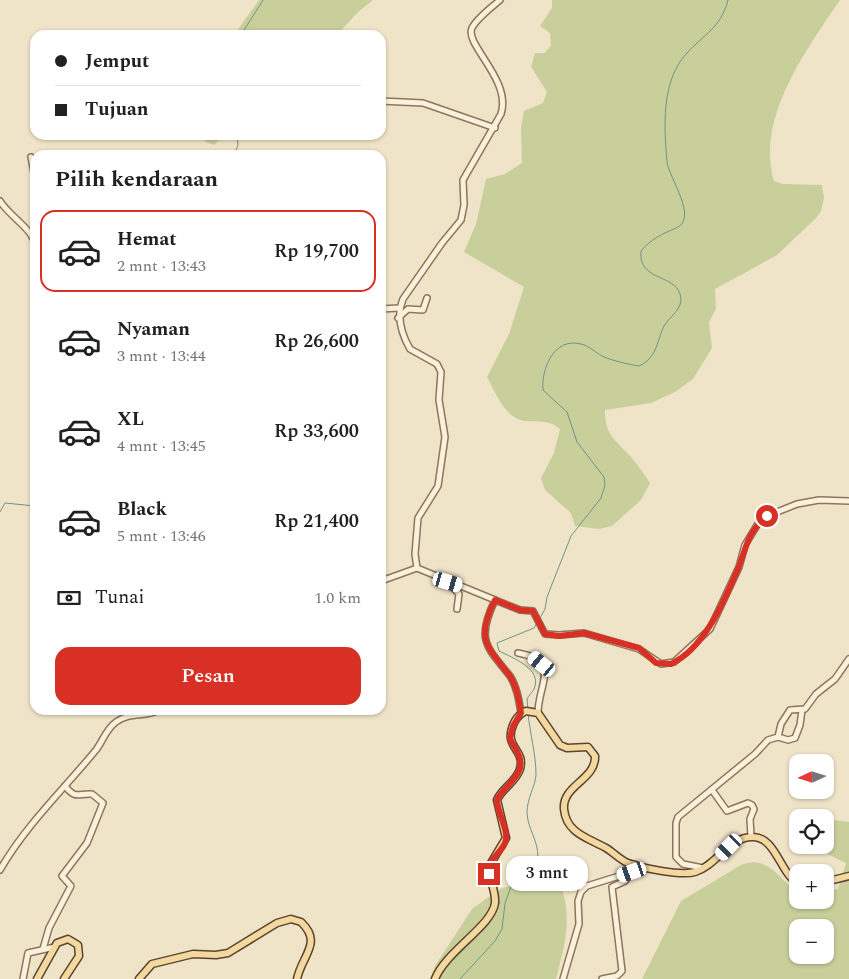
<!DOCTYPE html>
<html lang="id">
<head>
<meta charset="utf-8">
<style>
	body { margin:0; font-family:Spectral,serif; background:#f2f2f2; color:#202124; height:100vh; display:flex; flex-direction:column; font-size:19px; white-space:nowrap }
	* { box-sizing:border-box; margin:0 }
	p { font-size:16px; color:#757577 }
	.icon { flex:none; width:28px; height:28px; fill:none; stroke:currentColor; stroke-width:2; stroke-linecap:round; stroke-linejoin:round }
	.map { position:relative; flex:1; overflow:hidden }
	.details { position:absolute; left:30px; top:150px; width:356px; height:565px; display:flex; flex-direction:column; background:#fff; border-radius:15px; box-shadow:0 1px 4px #0004 }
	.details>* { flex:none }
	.hud { position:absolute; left:30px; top:30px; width:356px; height:110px; border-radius:15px; box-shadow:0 1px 4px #0004; display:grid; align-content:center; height:110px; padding:0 25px; background:#fff }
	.needle { width:32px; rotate:266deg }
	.tools { position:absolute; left:789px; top:754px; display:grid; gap:10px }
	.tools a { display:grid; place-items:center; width:45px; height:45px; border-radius:10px; background:#fff; box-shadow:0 1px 4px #0004; font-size:25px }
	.end { position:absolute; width:22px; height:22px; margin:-11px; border:6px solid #d93025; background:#fff; box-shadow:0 0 0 2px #fff }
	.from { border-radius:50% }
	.bubble { position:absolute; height:35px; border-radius:15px; background:#fff; box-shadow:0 1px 4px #0004; font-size:16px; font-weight:600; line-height:35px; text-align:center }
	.car { position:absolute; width:15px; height:30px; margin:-15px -8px; border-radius:6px; box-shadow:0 0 4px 1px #0007; background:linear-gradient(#fff 24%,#345 0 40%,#fff 0 76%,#345 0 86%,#fff 0) }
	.hud b { display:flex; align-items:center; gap:18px; height:48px; font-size:19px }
	.hud b+b { border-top:1px solid #e0e0e0 }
	.hud i { width:12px; height:12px; background:#202124 }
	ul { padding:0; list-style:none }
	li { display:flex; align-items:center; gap:15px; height:82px; margin:0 10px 8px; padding:0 15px; border:2px solid transparent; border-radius:15px }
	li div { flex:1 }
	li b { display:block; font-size:19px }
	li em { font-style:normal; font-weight:600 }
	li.on { border-color:#d93025 }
	li>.icon { width:45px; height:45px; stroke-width:1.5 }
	h2 { padding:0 25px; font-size:22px; line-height:60px }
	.pay { display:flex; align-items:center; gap:12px; height:55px; padding:0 25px; font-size:19px }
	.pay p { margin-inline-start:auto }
	.button { display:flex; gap:10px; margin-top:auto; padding:10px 25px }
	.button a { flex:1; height:58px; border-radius:15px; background:#d93025; color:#fff; font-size:20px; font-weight:600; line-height:58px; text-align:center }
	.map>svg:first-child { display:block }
	.green { fill:#c9cf9b; fill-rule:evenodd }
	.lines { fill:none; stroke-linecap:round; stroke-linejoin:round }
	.stream { stroke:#6f938a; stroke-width:1 }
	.minor-casing { stroke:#8d765c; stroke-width:8 }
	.major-casing { stroke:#5b4430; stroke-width:9 }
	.minor { stroke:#faf1dc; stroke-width:5 }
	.major { stroke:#f3d9a0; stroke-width:6 }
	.route { stroke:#d93025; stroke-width:6 }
</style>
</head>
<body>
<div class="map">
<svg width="849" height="979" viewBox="0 0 849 979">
	<rect width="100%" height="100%" fill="#f0e4c8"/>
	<g class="green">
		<path d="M259 0H373L358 12 337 35H234Z"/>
		<path d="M552 0H840C807 49 755 118 774 181L783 184 822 185 824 198 821 211 816 218 777 255 715 289 716 309 709 322 712 348 693 379 675 392 651 403 605 410C605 436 615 439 631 457 638 465 644 474 650 483L641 500 612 526 599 529 575 526 571 513 545 490 541 478 554 453 560 429C549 420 540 422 527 421 506 421 496 393 487 377L509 334 524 287 464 252 476 224 486 179 505 174 522 163 521 128 524 111 543 103 547 92 531 67 535 53H545L551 45 550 33 540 26 552 8Z"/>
		<path d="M199 135H225L214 145 206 142Z"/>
		<path d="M833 820 849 822V979H642L681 901 741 865C767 854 780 879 797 893L798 900H825V890L838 889 846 863 827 854V837ZM798 928H825V955H798Z"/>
		<path d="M551 876 559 879C573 919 566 939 556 979H430L435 966 472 909 500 889 526 880Z"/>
	</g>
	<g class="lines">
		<g class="stream">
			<path d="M241 35 263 0"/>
			<path d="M234 155 238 145 237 135"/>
			<path d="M0 512 5 503 35 506"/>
			<path d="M539 620 545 609 547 597 571 536 601 498 605 485 604 477 577 442 567 412 543 390C541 369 554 337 581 344 589 346 595 352 602 356 613 361 627 364 639 366 656 359 657 342 663 328 668 317 685 309 680 294 674 274 638 281 641 251 651 239 662 234 676 228 699 219 669 178 667 162 664 127 661 82 686 54 704 34 721 28 728 0"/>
			<path d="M528 709 527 699C529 695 532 693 534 689 543 669 513 658 499 651L497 643 534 628 537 623"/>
			<path d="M460 979 495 941 502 929 505 903 515 876 531 867 538 858C538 839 528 830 527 813 527 798 535 787 536 775 536 754 530 734 528 713"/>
		</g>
		<g class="minor-casing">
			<g id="minor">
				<path d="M381 101 423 103 495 128"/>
				<path d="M31 157 35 178"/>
				<path d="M0 201C7 213 30 229 32 237H35"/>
				<path d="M381 309 399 308"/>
				<path d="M398 318 408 309 423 310 427 298"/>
				<path d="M417 568 415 554 418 518 438 486 445 437 439 400 441 372 437 364 410 349C401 333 396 316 403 299L442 243 461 220 464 205 463 180 501 114C512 80 464 44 472 28 477 18 491 8 500 0"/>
				<path d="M381 581 417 568 495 600C476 640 486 646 510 676 517 687 519 701 521 713"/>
				<path d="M448 582 459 594 457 609"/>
				<path d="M495 600 520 610 533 611 545 634 559 635 584 633 639 649 661 664 674 662 710 629 739 567 745 545 759 522 767 516 797 504 819 500 849 501"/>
				<path d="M518 653C562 661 538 684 538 713"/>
				<path d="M778 737 788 740 795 738 800 725 802 710"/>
				<path d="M712 790 727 811 748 803 752 805 754 809 750 819 751 836"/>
				<path d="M703 868 683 864 676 857V823L678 817 755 754 768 740 778 737 781 724 790 710 805 709 816 694 835 679 849 659"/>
				<path d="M0 870C25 826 64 789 96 750 103 741 106 729 116 722 131 711 145 718 159 710"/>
				<path d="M43 949 49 928 71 886 62 876 87 843 103 803 92 794C78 793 76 800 65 786"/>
				<path d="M23 979 28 953 55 947"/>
				<path d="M563 979 579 924 578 901 581 892 587 886 632 872 634 864"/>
				<path d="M602 979 617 976 622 971 612 887 625 881 632 872"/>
			</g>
		</g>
		<g class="major-casing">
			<g id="major">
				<path d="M825 882 849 876"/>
				<path d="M37 979 57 943 68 939 78 945 79 956 64 979"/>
				<path d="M139 979 152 964 193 954 216 955 228 953 277 923 291 919 301 922C323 943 302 955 297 979"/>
				<path d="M435 979C446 951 492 926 495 903 496 890 489 880 488 868L506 838 497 800C502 788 516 782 520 769 526 748 501 748 515 721 518 716 521 713 526 711L538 713 560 745 567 748 588 747 595 756C596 780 562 785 564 809 566 833 588 838 606 848 613 852 620 860 628 863 642 868 680 876 695 872 716 866 729 837 752 837 776 836 780 874 798 883"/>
			</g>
		</g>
		<use href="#minor" class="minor"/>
		<use href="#major" class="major"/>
	</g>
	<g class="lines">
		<path class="route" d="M489 874C486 860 500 855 505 843 510 831 497 813 497 800 503 786 527 775 519 756 517 749 512 745 510 738L513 726 521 713C519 701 517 687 510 676 487 646 475 640 495 600L520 610 533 611 545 634 559 636 584 633 639 648 656 663 671 664C705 648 724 601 738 569 747 546 747 533 767 516"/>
	</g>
</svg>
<div class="tools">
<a><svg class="needle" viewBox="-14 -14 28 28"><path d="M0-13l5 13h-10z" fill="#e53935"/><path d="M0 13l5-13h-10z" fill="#757577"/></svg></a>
<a><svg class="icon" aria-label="locate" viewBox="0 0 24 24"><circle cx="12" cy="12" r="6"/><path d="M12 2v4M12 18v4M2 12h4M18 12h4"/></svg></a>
<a>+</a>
<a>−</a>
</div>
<i class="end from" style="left:767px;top:516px"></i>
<i class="end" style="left:489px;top:874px"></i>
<div class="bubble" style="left:506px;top:856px;width:82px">3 mnt</div>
<i class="car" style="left:448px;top:582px;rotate:106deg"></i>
<i class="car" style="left:542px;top:664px;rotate:309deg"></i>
<i class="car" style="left:729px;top:847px;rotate:224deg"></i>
<i class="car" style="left:632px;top:872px;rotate:251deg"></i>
<div class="hud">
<b><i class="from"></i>Jemput</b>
<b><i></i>Tujuan</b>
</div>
<section class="details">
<h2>Pilih kendaraan</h2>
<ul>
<li class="on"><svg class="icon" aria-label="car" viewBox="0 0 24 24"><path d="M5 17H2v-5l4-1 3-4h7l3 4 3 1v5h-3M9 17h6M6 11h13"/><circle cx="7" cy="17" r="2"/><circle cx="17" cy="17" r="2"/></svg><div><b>Hemat</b><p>2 mnt · 13:43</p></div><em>Rp 19,700</em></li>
<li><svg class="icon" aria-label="car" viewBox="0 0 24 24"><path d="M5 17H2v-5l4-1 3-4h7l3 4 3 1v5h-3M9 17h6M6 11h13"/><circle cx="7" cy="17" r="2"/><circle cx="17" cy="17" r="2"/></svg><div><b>Nyaman</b><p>3 mnt · 13:44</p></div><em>Rp 26,600</em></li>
<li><svg class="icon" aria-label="car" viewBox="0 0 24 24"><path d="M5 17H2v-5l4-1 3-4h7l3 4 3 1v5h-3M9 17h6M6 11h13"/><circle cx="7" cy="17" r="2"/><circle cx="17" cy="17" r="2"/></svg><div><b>XL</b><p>4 mnt · 13:45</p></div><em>Rp 33,600</em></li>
<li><svg class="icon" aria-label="car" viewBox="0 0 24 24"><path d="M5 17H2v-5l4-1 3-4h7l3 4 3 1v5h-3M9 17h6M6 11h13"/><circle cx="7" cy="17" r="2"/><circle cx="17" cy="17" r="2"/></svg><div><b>Black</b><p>5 mnt · 13:46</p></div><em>Rp 21,400</em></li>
</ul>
<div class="pay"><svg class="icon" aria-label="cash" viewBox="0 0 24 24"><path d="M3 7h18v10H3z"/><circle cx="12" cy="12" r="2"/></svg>Tunai<p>1.0 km</p></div>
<div class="button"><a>Pesan</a></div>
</section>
</div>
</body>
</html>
